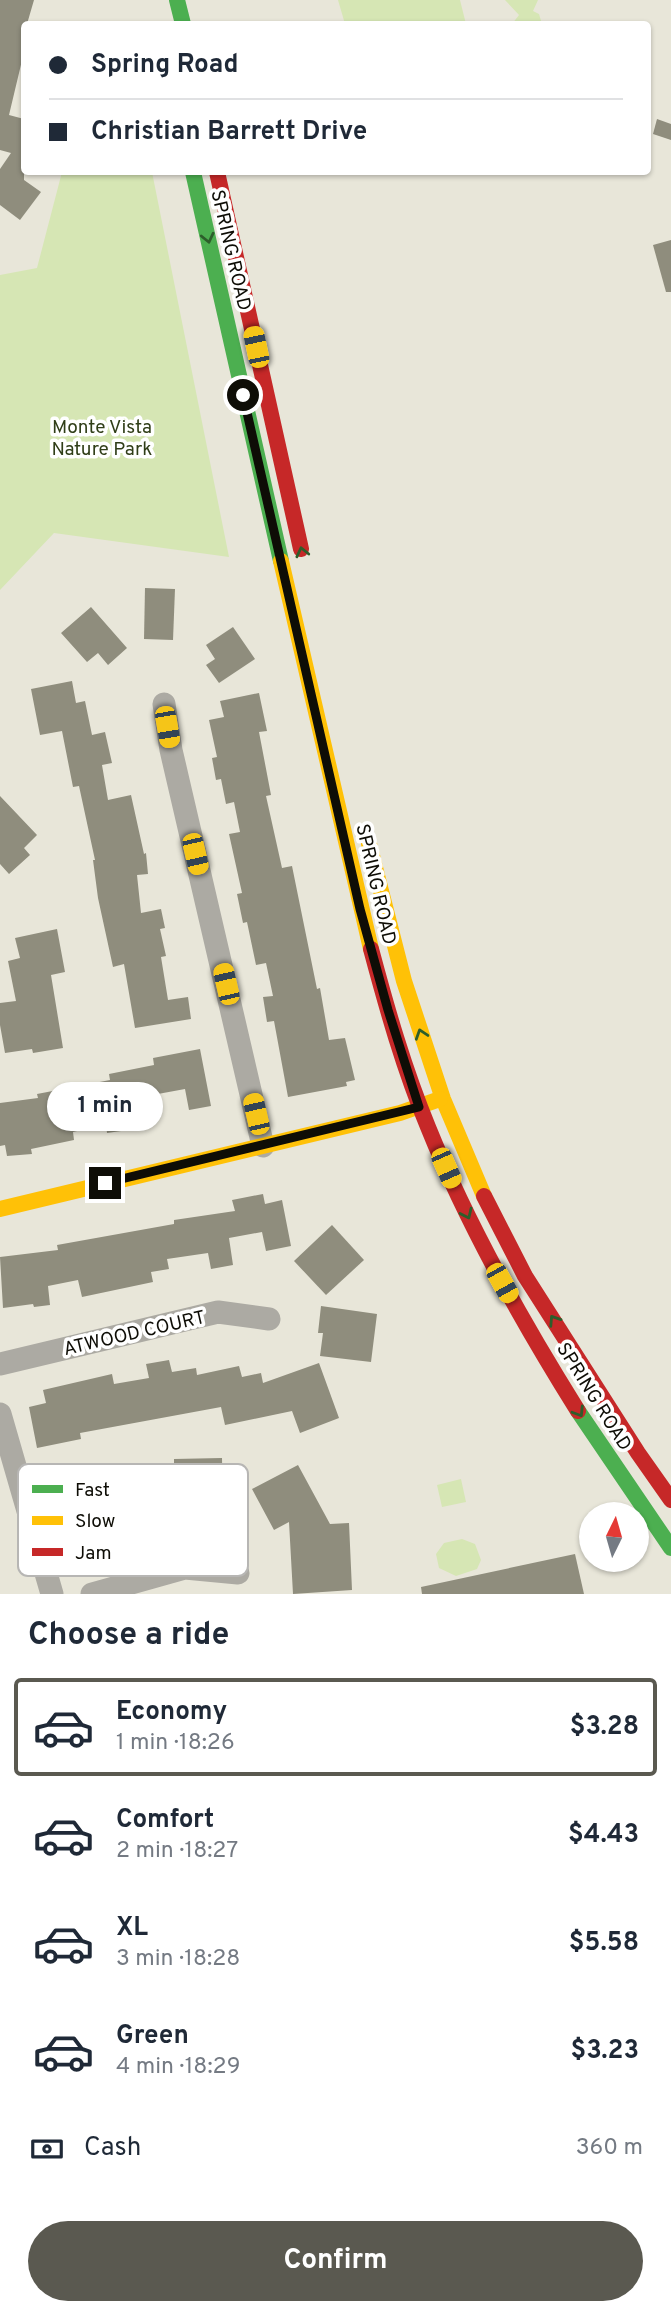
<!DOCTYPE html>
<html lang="en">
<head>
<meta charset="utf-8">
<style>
	body { margin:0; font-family:Overpass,sans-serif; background:#f6f6f7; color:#1f2937; height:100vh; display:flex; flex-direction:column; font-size:26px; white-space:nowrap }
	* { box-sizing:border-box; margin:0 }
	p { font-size:23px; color:#747a83 }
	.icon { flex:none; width:38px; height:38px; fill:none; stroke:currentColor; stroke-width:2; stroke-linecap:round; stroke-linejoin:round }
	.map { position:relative; height:1594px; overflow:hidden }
	.side { display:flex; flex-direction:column; background:#fff; flex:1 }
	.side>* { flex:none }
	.guide { position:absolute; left:21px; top:21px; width:630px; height:154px; border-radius:7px; box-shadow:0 2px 5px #0004; display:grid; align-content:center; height:154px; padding:0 28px; background:#fff }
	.needle { width:46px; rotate:5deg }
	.controls { position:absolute; left:579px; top:1502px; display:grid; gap:14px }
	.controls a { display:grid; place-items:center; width:70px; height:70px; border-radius:50%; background:#fff; box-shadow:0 2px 5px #0004; font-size:35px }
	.end { position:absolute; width:32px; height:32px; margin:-16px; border:9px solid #0e0d06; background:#fff; box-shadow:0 0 0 4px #fff }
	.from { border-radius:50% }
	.bubble { position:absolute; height:49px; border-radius:24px; background:#fff; box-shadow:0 2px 5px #0004; font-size:23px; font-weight:700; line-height:49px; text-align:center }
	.car { position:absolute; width:21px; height:42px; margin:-21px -10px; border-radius:9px; box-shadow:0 0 5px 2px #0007; background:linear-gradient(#f5c518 24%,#345 0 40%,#f5c518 0 76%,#345 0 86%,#f5c518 0) }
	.guide b { display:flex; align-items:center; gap:24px; height:66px; font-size:26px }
	.guide b+b { border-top:2px solid #e0e1e3 }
	.guide i { width:18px; height:18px; background:#1f2937 }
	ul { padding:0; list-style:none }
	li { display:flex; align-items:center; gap:21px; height:98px; margin:0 14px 10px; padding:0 14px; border:4px solid transparent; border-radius:7px }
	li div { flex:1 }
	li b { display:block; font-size:26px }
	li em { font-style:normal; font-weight:700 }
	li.current { border-color:#5a5950 }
	li>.icon { width:63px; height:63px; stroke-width:1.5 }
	h2 { padding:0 28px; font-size:32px; line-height:84px }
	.pay { display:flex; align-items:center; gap:18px; height:77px; padding:0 28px; font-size:26px }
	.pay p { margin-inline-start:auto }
	.cta { display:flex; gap:14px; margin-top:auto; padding:14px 28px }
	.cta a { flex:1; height:80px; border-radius:42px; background:#5a5950; color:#fff; font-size:28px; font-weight:700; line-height:80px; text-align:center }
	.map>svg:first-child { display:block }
	.green { fill:#d6e6b4 }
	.building { fill:#8f8d7d }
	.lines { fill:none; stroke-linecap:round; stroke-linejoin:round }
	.street { stroke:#acaaa3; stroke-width:23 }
	.fast { stroke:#4caf50; stroke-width:16 }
	.slow { stroke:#ffc107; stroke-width:16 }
	.jam { stroke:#c62828; stroke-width:16 }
	.oneway { stroke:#2d5e2b }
	.route { stroke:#0e0d06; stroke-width:9 }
	.labels { text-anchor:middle; stroke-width:7; stroke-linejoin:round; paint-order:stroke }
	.street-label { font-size:19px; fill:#0e0d06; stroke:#fff }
	.park-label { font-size:19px; fill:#303e18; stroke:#fff }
	.key { fill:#fff; stroke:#b7b6b4; stroke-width:2 }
	.key-label { font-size:19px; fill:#0e0d06 }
</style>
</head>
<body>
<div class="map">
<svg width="671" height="1594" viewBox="0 0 671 1594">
	<rect width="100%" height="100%" fill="#e8e6d9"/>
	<g class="green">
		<path d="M338 0H460L466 24H345Z"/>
		<path d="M505 0H538L533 11 539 14 542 24H512L519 15Z"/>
		<path d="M62 172H152L229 557 54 533 0 590V275L37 268Z"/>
		<path d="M461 1479 466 1502 442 1507 437 1485Z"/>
		<path d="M462 1539 475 1544 481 1560 477 1569 456 1576 439 1568 436 1554 444 1543Z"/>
	</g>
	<g class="building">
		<path d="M0 0H34L27 24H24V52L9 115 24 119V180L41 192 20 220 0 205V169L11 153 0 150Z"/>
		<path d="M657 119 671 124V140L653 134Z"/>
		<path d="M671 240V292H666L653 245Z"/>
		<path d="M145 588 175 589 173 640 144 639Z"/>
		<path d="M91 607 127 648 108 665 98 653 87 662 61 633Z"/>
		<path d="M233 627 255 659 219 683 206 665 215 659 206 645Z"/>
		<path d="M72 681 76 703 85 701 92 735 105 732 112 763 102 765 108 800 131 795 144 854 146 853 148 874 137 875 141 913 161 909 165 928 160 929 166 956 161 957 168 1000 188 997 191 1019 135 1028 124 964 113 967 98 898 93 860H95L79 786 73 787 62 731 40 735 31 689Z"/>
		<path d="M259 693 267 731 259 732 271 795 266 796 282 868 292 866 317 989 320 988 329 1040 345 1038 355 1080 346 1082 347 1086 288 1097 274 1021 267 1022 263 997 273 996 266 963 256 965 247 922 243 923 237 894 242 893 229 834 240 832 234 802 226 804 221 779 216 780 212 758 217 757 209 720 224 717 220 701Z"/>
		<path d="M0 796 37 835 24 848 30 855 9 874 0 864Z"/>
		<path d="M57 929 65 972 51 975 63 1048 33 1053 32 1049 5 1053 0 1025V1003L16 1001 8 961 20 958 15 938Z"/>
		<path d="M200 1049 211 1106 189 1110 185 1089 147 1096 152 1118 127 1123 128 1130 107 1133 106 1124 73 1132 74 1140 31 1149 32 1154 7 1156 5 1145 0 1146V1103L38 1098 37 1094 110 1080 109 1074 154 1065 153 1058Z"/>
		<path d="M263 1194 265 1204 282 1200 291 1246 266 1251 262 1232 229 1238 233 1265 211 1269 208 1253 167 1259 169 1269 151 1272 153 1282 82 1297 78 1280 48 1286 50 1305 34 1307 33 1304 3 1308 0 1257 58 1250 57 1245 174 1224V1220L235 1211 232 1200Z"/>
		<path d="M332 1225 364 1260 326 1295 294 1261Z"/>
		<path d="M321 1306 377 1314 371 1362 320 1356 323 1333H318Z"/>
		<path d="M169 1360 172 1372 196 1368 197 1375 239 1366 242 1377 261 1373 263 1383 319 1363 339 1418 300 1433 292 1411 225 1425 221 1407 80 1433 81 1439 37 1448 29 1407 46 1403 43 1390 112 1374 114 1384 149 1378 146 1364Z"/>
		<path d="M222 1458 223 1512H202V1519H169L171 1531 149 1537 144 1517 106 1526 109 1543 84 1548 83 1541 63 1545 55 1501 110 1491 106 1475 127 1470 131 1486 174 1475V1459Z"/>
		<path d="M298 1465 330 1524 349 1523 352 1590 293 1594 289 1522 274 1530 252 1489Z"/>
		<path d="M575 1554 584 1594H422L421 1587Z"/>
	</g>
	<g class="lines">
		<g class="street">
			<path d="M164 704 171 750 263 1146"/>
			<path d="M0 1364 218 1312 269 1319"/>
			<path d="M0 1414 52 1594"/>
			<path d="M92 1594 185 1568 238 1573"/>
		</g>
		<g class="fast">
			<path d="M177 0 183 24"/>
			<path d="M193 172 281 561"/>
			<path d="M578 1411 671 1548"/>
		</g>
		<g class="slow">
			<path d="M281 561 371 949"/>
			<path d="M369 844 404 981 443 1099 484 1196"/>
			<path d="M0 1209 400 1113 440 1099"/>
		</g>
		<g class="jam">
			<path d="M217 172 301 549"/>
			<path d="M371 949C387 1009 404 1069 428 1127 468 1226 521 1320 578 1411"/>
			<path d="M484 1196 525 1276 638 1453 671 1500"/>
		</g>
	</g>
	<defs><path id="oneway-chevron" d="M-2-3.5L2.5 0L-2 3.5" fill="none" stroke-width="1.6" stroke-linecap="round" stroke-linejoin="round" transform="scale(1.75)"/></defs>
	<g class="oneway">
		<use href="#oneway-chevron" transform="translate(208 238) rotate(77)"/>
		<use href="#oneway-chevron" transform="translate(302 552) rotate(-103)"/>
		<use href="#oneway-chevron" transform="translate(421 1034) rotate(-108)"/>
		<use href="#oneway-chevron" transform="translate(467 1214) rotate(65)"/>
		<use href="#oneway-chevron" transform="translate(554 1320) rotate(-123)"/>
		<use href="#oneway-chevron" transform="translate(579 1412) rotate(58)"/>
	</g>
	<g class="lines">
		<path class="route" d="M105 1183 419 1107 388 1010 360 909 243 395"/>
	</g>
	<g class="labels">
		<g class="street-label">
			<text transform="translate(232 250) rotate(77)" y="7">SPRING ROAD</text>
			<text transform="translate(377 884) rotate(77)" y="7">SPRING ROAD</text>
			<text transform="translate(134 1332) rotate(-13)" y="7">ATWOOD COURT</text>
			<text transform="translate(595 1396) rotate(58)" y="7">SPRING ROAD</text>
		</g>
		<g class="park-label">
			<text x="102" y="433">Monte Vista<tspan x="102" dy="22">Nature Park</tspan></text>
		</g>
	</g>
	<rect x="18" y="1464" width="230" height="112" rx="10" class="key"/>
	<rect x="32" y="1485" width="31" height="8" fill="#4caf50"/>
	<rect x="32" y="1516" width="31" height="9" fill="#ffc107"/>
	<rect x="32" y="1548" width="31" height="8" fill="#c62828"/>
	<g class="key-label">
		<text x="75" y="1496">Fast</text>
		<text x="75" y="1527">Slow</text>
		<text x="75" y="1559">Jam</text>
	</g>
</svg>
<div class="controls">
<a><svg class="needle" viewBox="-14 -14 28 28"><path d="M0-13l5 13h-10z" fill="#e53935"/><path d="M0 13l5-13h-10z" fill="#747a83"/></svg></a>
</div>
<i class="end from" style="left:243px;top:395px"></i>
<i class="end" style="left:105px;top:1183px"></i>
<div class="bubble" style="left:47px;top:1082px;width:116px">1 min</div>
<i class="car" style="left:256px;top:347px;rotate:348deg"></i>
<i class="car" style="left:167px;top:727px;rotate:170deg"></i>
<i class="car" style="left:195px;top:854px;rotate:167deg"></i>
<i class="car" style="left:226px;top:984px;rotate:347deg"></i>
<i class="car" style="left:256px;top:1114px;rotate:347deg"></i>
<i class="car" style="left:446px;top:1168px;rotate:156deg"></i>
<i class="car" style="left:502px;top:1283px;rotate:151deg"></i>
<div class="guide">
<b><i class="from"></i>Spring Road</b>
<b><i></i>Christian Barrett Drive</b>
</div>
</div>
<section class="side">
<h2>Choose a ride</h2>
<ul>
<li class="current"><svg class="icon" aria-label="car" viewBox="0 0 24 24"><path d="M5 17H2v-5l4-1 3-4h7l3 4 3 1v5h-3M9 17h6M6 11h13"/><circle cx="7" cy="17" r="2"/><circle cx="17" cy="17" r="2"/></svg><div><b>Economy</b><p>1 min · 18:26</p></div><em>$3.28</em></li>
<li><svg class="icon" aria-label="car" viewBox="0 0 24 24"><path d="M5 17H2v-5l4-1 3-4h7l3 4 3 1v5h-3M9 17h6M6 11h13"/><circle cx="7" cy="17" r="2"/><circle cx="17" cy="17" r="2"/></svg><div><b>Comfort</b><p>2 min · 18:27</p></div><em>$4.43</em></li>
<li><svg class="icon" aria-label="car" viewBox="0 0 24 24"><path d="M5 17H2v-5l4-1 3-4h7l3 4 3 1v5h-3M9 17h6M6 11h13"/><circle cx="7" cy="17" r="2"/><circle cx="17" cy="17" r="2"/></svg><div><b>XL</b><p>3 min · 18:28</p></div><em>$5.58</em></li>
<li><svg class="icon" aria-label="car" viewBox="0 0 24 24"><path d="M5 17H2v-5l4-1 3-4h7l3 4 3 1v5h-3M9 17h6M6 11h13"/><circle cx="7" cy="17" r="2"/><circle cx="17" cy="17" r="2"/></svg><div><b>Green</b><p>4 min · 18:29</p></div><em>$3.23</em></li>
</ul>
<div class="pay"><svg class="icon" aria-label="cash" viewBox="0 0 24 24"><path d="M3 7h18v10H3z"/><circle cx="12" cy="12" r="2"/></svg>Cash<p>360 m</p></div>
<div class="cta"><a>Confirm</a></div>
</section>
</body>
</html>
